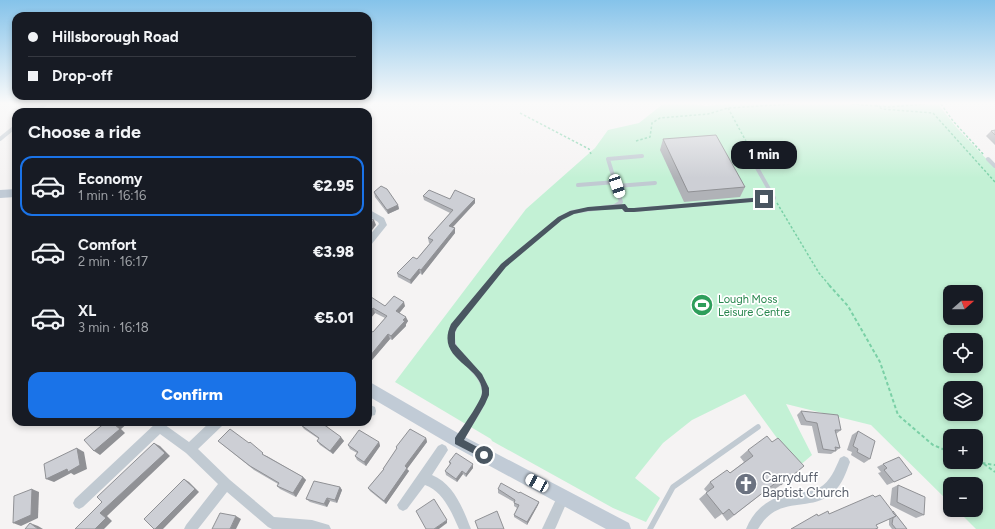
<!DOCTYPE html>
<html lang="en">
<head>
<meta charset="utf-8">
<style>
	body { margin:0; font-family:Figtree,sans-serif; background:#242831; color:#f1f3f6; height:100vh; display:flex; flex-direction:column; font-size:15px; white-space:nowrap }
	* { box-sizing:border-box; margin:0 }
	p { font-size:13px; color:#9ea1a6 }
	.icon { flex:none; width:22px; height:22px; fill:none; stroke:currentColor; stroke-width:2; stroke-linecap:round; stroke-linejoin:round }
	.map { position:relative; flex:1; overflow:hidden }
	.panel { position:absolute; left:12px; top:108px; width:360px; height:318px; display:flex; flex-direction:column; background:#171b24; border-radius:12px; box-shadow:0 2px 6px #0003 }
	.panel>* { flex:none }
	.banner { position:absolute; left:12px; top:12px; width:360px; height:88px; border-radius:12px; box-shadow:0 2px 6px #0003; display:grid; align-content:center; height:88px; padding:0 16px; background:#171b24 }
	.needle { width:26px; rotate:69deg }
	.controls { position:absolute; left:943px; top:285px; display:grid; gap:8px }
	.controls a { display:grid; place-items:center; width:40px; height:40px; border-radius:8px; background:#171b24; box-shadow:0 2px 6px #0003; font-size:20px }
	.end { position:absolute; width:18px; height:18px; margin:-9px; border:5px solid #4a5661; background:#fff; box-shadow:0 0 0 2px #fff }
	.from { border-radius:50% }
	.bubble { position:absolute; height:28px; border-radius:12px; background:#171b24; box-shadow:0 2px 6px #0003; font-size:13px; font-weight:800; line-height:28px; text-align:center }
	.car { position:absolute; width:12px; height:24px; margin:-12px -6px; border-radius:5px; box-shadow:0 0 3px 1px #0007; background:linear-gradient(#fff 24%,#345 0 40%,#fff 0 76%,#345 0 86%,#fff 0) }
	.banner b { display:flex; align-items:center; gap:14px; height:38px; font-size:15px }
	.banner b+b { border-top:1px solid #363941 }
	.banner i { width:10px; height:10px; background:#f1f3f6 }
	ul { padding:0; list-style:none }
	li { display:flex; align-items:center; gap:12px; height:60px; margin:0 8px 6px; padding:0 8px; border:2px solid transparent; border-radius:12px }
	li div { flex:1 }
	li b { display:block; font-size:15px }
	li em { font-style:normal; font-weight:800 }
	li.selected { border-color:#1a73e8 }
	li>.icon { width:36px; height:36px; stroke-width:1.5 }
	h2 { padding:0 16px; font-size:18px; line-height:48px }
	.action { display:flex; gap:8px; margin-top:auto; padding:8px 16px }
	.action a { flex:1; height:46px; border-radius:12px; background:#1a73e8; color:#fff; font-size:16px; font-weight:800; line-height:46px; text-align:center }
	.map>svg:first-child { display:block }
	.green { fill:#c3f1d5; fill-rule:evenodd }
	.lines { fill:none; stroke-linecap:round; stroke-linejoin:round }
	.path-far1 { stroke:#7ad0a6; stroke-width:1.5; stroke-dasharray:2.5 2; stroke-linecap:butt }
	.path { stroke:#7ad0a6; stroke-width:2; stroke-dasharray:3.5 2.5; stroke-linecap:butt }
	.service-far1 { stroke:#c1cad2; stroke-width:4 }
	.service { stroke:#c1cad2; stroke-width:5.5 }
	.minor { fill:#c1cad2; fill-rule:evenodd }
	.secondary { fill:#c1cbd6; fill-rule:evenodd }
	.wall { fill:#b0b2b7 }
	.shaded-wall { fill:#909195 }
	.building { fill:#cdcfd5; stroke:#909195 }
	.route { fill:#4a5661 }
	.labels { text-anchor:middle; stroke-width:3.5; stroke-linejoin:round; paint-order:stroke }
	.leisure-label { font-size:11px; fill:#27864d; stroke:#fff; text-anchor:start }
	.near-worship-label { font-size:13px; fill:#5b616d; stroke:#fff; text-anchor:start }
</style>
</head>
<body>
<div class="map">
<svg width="995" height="529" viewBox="0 0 995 529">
	<rect width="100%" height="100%" fill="#f5f3f3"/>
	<path class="green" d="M663 104H693L706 106 727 104H938L956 127 995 168V529H976L957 510H976V484H950V503L871 425 786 404 812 455 798 467 745 394 692 420 663 443 635 478 660 498 646 522 613 508 492 441 491 439 395 382 526 209 595 148 608 130 639 123ZM950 292H976V318H950ZM950 340H976V366H950ZM950 388H976V414H950ZM950 436H976V462H950Z"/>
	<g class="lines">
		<g class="path-far1">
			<path d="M852 104 889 107 925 104"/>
			<path d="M941 104 953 121 984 155"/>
			<path d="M876 105 882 109 933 113 995 182"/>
			<path d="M728 108 748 145"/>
			<path d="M520 113 589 149 591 154"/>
			<path d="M636 141 650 137 652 123 660 118 708 114 728 108 793 104"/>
			<path d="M777 203 819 273 830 286"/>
		</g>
		<g class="path">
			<path d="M829 285 848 306 880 362 898 415 933 445 950 452"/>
			<path d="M976 462 995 465"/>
			<path d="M984 464 995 472"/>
		</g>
		<g class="service-far1">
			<path d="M35 112 46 104"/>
			<path d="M0 139 16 126"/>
			<path d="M988 159 995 166"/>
			<path d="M578 185 616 182"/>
			<path d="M617 186 655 183"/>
			<path d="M615 206 625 207V210H634L774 198 748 152"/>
			<path d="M487 286 503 266 560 218 572 212 615 206 621 202 608 159 642 156"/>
		</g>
		<g class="service">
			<path d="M459 440C466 429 479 413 483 401 494 369 442 360 454 328 457 319 480 294 488 285"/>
			<path d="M650 529 673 487 758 427"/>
		</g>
		<g class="minor">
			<path d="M368 209 384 218 387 225 371 245 368 246V237L379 224 378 222 368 216Z"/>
			<path d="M368 404 375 407 376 411 375 415 371 416 368 415Z"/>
			<path d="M161 422 189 442 210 422H224L222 426 198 449 230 480 274 517 312 520 329 525 331 529H272L268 527 227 492 198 529H184L186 525 218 484 186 453 160 434 83 507 79 509 75 507 73 503 75 499 156 423Z"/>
			<path d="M442 444 446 446 448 450 432 475C454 484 463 509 471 529H459C452 513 443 491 425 485L407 509 403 511 399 509 397 505 438 446Z"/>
			<path d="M844 456 848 458 850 462C846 473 842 484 834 492 810 514 779 493 758 529H746C755 507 772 496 795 493 803 492 812 492 819 488 831 481 835 469 840 458Z"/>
			<path d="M563 491 567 493 569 497 556 527 555 529H542L559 493Z"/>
		</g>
		<g class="secondary">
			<path d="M16 189V197L0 198V190Z"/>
			<path d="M368 381 463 436 629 523 631 529H606L453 446 368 396Z"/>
		</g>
	</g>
	<g class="wall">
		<path d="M995 130V145L986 136 991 131Z"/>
		<path d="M663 139 745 187 740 197 684 202 660 150Z"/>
		<path d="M374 192 398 205 399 209 388 214 375 197Z"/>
		<path d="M423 196 450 199H475V203L453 227 455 228V233L422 275 420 273 411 284 398 277 397 273 417 259 430 243H429L428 238 450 213 424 200Z"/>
		<path d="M368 293V296L385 306H405L399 313 408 321 406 324V326L392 340 390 339 372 360 368 358V334L373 332 385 318 375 313 370 319 368 318Z"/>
		<path d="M801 411 841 430 836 434 840 448 831 454 818 453 812 426 801 425 797 415Z"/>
		<path d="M300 422H326L328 425 327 427 344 441 333 454 320 445 317 441 319 439 304 429 301 425 303 424Z"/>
		<path d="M858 431 870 459 864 463 851 455 852 452 847 450 852 435Z"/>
		<path d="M426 438 427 442 407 469 409 471 386 504 370 491 368 488 383 470V469L397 449 396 447Z"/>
		<path d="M218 441 267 456 303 477 306 480 296 497 280 489 277 486 278 484 254 470Z"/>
		<path d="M379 442 380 446 366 466 357 460 355 456 357 453 350 449 348 445Z"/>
		<path d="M748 450 781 485 772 491 769 488 727 521 722 514 715 519 699 499 707 492 704 489 710 482 730 473 744 462 740 457Z"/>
		<path d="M449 462 473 468 466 477 463 474 457 482 446 475 445 471 450 465Z"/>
		<path d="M883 464 906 477 887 485 878 473 881 472 877 467Z"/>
		<path d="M898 485 924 515 916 518 890 505 892 488Z"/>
		<path d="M340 487 342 490 337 503 330 501 327 507 310 502 306 499Z"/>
		<path d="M498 489 519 493 539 502 538 505 527 525 514 517V515L517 508 514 506V502L498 493Z"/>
		<path d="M875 497 892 512 893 511 907 529H892L889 525V519L876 525 818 516 829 514Z"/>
	</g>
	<g class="shaded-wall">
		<path d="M475 199V203L450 230 449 226Z"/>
		<path d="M398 205 399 209 388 214 387 210Z"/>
		<path d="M374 220 376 225 369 234 368 227Z"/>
		<path d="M455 228V233L422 275 421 270Z"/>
		<path d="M419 269 420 273 411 284 410 280Z"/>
		<path d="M404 302 405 306 397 316 396 311Z"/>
		<path d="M373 308 375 313 370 319 368 314Z"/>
		<path d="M406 317 408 321 406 324V326L392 340 391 336Z"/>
		<path d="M388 334 390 339 372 360 370 356Z"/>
		<path d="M118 422H129L121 429 125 433 100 455 94 451 115 425Z"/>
		<path d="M325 422H326L328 425 326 428 323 424Z"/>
		<path d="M341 437 344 441 333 454 330 451Z"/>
		<path d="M426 438 427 442 407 469 409 471 386 504 384 501 405 466Z"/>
		<path d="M379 442 380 446 366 466 364 462Z"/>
		<path d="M154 443 160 446 170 456 107 516 112 521 104 529H95L100 513Z"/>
		<path d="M77 448 84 452 87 469 74 475 71 473 54 482 46 479Z"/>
		<path d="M473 464V468L466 477V474Z"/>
		<path d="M462 471 463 474 457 482 456 479Z"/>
		<path d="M303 477 306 480 296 497 293 493Z"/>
		<path d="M184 479 189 482 199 492 163 529H155Z"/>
		<path d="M340 487 342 490 337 503 335 500Z"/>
		<path d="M32 489 39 492 38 518 21 526 13 523Z"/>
		<path d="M327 498 330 501 327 507 324 504Z"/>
		<path d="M539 502 538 505 527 525V522Z"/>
		<path d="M236 516 241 519 236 529H230Z"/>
		<path d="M447 520V523L439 529H434Z"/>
		<path d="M30 523 38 526 43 529H38Z"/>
	</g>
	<g class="building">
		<path d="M995 130V135L991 131Z"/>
		<path d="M716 135 745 187 688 192 663 139Z"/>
		<path d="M381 186 387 189 398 205 387 210 374 192Z"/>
		<path d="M429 190 450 199 455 190 475 199 449 226 455 228 421 270 419 269 410 280 397 273 413 257 417 259 433 240 428 238 453 210 423 196Z"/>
		<path d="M368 219 374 220 368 227Z"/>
		<path d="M368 295 385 306 394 296 404 302 396 311 406 317 403 320 405 321 391 336 388 334 370 356 368 355V334L371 331 373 332 387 316 373 308 368 314Z"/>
		<path d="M801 411 838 415 841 430H835L840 448 835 447 836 451 823 449 817 423 806 421Z"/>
		<path d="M106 422H118L115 425 120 429 94 451 84 440Z"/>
		<path d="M303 422H325L323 424 341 437 330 451 317 441 319 438 301 425 304 422Z"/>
		<path d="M230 429 249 443 250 442 263 453 262 454 303 477 293 493 277 486 279 483 250 466 218 441Z"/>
		<path d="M410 429 426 438 405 466 407 468 384 501 368 488 384 469H383L397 448 396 447Z"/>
		<path d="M359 430 379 442 364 462 355 456 358 452 348 445Z"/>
		<path d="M858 431 875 441 870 459 857 452 858 449 853 446Z"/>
		<path d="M767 436 772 442 778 438 804 466 781 485 778 481 734 515 729 509 723 514 706 493 714 487 710 482 727 470 730 473 753 456 748 450Z"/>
		<path d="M154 443 165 453 100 513 106 518 95 529H75L102 502 97 497Z"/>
		<path d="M77 448 80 465 68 472 67 469 46 479 44 464Z"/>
		<path d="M456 453 473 464 466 474 462 471 456 479 445 471 451 463 449 462Z"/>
		<path d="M899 457 912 474 894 482 884 470 887 468 883 464Z"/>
		<path d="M184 479 195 489 155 529H154L144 519Z"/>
		<path d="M314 481 340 487 335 500 327 498 324 504 306 499Z"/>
		<path d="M501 483 519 493 520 492 539 502 527 522 514 515 519 505 514 503 515 500 498 489Z"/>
		<path d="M898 485 925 497 924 515 897 502Z"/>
		<path d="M32 489 31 515 13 523 14 496Z"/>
		<path d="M873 495 875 497 880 495 896 516 876 525 878 528 875 529H791L817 514 818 516 828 511 829 514Z"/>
		<path d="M434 499 447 520 434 529H426L416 511Z"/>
		<path d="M497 511 504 529H478L475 521Z"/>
		<path d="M893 511 907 529H896L892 524 893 518 896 516 893 513Z"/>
		<path d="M220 513 236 516 230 529H212Z"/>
		<path d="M30 523 38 529H25Z"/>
	</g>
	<linearGradient id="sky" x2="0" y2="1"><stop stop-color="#85c3ea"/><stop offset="0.58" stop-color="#fafafa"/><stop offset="1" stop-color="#fafafa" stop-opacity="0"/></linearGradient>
	<rect width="995" height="178" fill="url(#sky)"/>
	<path class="route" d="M764 197 766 199 764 201 634 212H625L622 209 588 211 574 214 562 220 506 267 457 328 455 332V344L482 374 489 388V395L485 404 464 440 487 452 489 455 487 458 484 459 455 444V438C461 429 481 402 482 393 484 365 434 361 451 324L501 264 558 217 570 211 588 207 625 204 628 208H634Z"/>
	<defs>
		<g id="stadium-disc" transform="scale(1.15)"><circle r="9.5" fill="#2e9e5b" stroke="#fff"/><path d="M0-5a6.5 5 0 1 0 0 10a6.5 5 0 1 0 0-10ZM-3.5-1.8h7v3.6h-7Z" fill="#fff"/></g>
		<g id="church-disc" transform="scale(1.15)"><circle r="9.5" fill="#6b7280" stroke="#fff"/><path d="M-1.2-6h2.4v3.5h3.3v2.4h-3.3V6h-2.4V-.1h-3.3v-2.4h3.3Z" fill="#fff"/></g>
	</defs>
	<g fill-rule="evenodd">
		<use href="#stadium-disc" x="702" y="305"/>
		<use href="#church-disc" x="746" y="484"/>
	</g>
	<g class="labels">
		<g class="leisure-label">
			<text x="718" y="303">Lough Moss<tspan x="718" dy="13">Leisure Centre</tspan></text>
		</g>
		<g class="near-worship-label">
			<text x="762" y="482">Carryduff<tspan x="762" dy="15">Baptist Church</tspan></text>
		</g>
	</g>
</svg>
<div class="controls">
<a><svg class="needle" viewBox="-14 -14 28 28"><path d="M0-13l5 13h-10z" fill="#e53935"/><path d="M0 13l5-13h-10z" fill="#9ea1a6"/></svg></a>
<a><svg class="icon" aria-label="locate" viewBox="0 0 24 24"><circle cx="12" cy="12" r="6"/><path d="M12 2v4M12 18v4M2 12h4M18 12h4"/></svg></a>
<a><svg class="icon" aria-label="layers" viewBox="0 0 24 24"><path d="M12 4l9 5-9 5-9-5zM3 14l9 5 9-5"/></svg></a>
<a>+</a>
<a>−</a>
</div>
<i class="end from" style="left:484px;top:455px"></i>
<i class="end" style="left:764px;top:199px"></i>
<div class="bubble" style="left:731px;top:141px;width:66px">1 min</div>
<i class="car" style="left:617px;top:186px;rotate:161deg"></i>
<i class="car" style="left:537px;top:483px;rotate:298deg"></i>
<div class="banner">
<b><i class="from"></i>Hillsborough Road</b>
<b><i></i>Drop-off</b>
</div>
<section class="panel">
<h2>Choose a ride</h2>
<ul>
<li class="selected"><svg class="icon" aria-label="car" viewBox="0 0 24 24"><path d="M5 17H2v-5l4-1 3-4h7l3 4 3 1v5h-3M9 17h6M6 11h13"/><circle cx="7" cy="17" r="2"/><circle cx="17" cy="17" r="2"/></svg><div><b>Economy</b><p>1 min · 16:16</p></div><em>€2.95</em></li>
<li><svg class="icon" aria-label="car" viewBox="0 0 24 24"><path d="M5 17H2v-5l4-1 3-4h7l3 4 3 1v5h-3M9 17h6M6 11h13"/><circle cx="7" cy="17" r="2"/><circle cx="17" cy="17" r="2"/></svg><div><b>Comfort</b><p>2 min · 16:17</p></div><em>€3.98</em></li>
<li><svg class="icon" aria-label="car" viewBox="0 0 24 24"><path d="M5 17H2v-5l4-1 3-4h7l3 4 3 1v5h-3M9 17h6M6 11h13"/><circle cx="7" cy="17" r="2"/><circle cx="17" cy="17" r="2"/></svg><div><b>XL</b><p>3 min · 16:18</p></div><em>€5.01</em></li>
</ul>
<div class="action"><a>Confirm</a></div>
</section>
</div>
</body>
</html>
